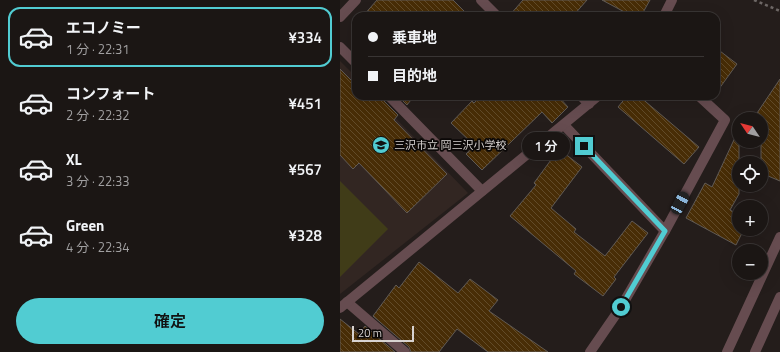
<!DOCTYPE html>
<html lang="ja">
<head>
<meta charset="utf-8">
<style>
	body { margin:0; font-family:"Titillium Web","Noto Sans JP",sans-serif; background:#282322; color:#f1f3f6; height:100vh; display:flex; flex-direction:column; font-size:15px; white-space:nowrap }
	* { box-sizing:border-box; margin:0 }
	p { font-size:13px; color:#a09fa0 }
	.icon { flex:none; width:22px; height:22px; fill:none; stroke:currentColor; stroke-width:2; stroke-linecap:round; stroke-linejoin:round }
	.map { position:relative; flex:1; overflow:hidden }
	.sheet { display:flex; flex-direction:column; background:#1b1614; width:340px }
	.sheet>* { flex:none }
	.hud { position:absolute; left:12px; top:12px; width:368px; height:88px; border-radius:12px; box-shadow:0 4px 16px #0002,0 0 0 1px #393534; display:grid; align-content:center; height:88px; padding:0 16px; background:#1b1614 }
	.needle { width:26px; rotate:305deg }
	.fabs { position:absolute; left:392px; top:112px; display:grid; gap:8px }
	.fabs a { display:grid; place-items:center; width:36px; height:36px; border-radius:50%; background:#1b1614; box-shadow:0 4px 16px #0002,0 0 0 1px #393534; font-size:20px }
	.scale { position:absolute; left:12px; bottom:10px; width:62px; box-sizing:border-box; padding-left:4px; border:2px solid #d7d2d0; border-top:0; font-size:11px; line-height:14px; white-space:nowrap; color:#d7d2d0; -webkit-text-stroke:3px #0b0807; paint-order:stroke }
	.end { position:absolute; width:18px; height:18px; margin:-9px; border:5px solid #51ccd2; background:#111; box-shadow:0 0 0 2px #111 }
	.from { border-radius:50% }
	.bubble { position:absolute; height:28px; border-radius:14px; background:#1b1614; box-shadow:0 4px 16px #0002,0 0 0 1px #393534; font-size:13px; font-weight:600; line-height:28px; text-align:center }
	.car { position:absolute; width:12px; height:24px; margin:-12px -6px; border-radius:5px; box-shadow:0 0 3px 1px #0007; background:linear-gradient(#222 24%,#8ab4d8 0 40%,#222 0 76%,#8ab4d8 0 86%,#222 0) }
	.hud b { display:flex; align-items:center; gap:14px; height:38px; font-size:15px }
	.hud b+b { border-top:1px solid #393534 }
	.hud i { width:10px; height:10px; background:#f1f3f6 }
	ul { padding:7px 0 0; list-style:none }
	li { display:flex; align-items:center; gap:12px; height:60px; margin:0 8px 6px; padding:0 8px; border:2px solid transparent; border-radius:12px }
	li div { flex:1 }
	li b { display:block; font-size:15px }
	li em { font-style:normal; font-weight:600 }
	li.current { border-color:#51ccd2 }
	li>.icon { width:36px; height:36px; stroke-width:1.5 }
	.cta { display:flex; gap:8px; margin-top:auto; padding:8px 16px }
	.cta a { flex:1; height:46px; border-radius:24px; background:#51ccd2; color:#111; font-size:16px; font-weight:600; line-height:46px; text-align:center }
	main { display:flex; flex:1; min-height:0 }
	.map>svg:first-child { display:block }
	.built { fill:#322622 }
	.park { fill:#403c18 }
	.building { fill:url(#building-back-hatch); stroke:#605a55 }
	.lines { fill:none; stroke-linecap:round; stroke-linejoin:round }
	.path { stroke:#6d6765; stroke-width:2.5; stroke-dasharray:3 3; stroke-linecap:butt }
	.minor { stroke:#664c50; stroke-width:10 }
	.route { stroke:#51ccd2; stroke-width:5 }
	.labels { text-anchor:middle; stroke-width:3.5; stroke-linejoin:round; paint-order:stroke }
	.poi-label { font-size:11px; fill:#d7d2d0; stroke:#0b0807; text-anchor:start }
</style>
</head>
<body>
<main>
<section class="sheet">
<ul>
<li class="current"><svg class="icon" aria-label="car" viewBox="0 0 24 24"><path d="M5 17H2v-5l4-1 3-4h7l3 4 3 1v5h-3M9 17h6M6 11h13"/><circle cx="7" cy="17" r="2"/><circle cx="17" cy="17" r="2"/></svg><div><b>エコノミー</b><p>1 分 · 22:31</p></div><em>¥334</em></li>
<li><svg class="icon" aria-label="car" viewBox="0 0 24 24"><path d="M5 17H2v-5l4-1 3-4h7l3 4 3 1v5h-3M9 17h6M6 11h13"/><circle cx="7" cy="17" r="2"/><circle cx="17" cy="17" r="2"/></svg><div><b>コンフォート</b><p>2 分 · 22:32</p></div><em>¥451</em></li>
<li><svg class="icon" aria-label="car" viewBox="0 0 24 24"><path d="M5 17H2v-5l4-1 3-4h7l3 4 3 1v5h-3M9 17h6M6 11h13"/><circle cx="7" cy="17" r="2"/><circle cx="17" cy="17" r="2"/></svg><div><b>XL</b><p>3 分 · 22:33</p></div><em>¥567</em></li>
<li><svg class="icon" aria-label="car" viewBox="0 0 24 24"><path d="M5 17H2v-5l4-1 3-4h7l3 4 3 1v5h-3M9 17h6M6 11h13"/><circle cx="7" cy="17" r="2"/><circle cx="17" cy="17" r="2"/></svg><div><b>Green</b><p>4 分 · 22:34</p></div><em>¥328</em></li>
</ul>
<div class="cta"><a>確定</a></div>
</section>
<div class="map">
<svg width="440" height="352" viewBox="0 0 440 352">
	<defs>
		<pattern id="building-back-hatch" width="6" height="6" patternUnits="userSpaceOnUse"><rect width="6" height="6" fill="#482d06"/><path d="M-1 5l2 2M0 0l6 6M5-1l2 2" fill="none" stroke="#624b29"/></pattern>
	</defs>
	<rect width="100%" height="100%" fill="#241d1b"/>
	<path class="built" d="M0 61 16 77V96H34L128 193 0 294Z"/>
	<path class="park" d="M0 181 48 229 0 277Z"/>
	<g class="building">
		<path d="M37 0H113L129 16H23Z"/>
		<path d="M183 0H247L233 16H169Z"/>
		<path d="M262 0H310L301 16H292Z"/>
		<path d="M376 48 397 64 376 93Z"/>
		<path d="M0 69 16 85V96H43L44 101 58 115 54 120 107 174 67 213 19 163 13 169 0 155Z"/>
		<path d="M440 79V181L421 173V119H413Z"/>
		<path d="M58 96H74L67 105Z"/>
		<path d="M141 96H218L228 107 212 123 202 112 142 170 126 154 135 146 111 123 132 101 134 103Z"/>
		<path d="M287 96H299L359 147 344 164 278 107Z"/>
		<path d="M399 129V194L390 210 399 215V229H404L396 245 346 218 365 183 372 187Z"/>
		<path d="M219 149 242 167 211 208 236 229 234 232 265 256 292 221 308 233 274 277 276 279 263 296 234 274 236 271 170 216 196 185 194 183Z"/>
		<path d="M79 262 118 293 130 279 158 300 149 311 208 352H148L117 329 99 352H71L69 347 33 316 56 285 59 288Z"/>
		<path d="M0 319 19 334 25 326 55 352H0Z"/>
	</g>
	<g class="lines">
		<path class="path" d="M414 0 440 11"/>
		<g class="minor">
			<path d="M141 0 157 16"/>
			<path d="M324 16 332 0"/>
			<path d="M0 17 16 0"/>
			<path d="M0 47 16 63"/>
			<path d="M49 96 142 191"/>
			<path d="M241 96 249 104"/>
			<path d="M224 125 325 231"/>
			<path d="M7 302 65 352"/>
			<path d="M0 308 258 96"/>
			<path d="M250 352 281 307 325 231 385 120 359 96"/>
			<path d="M387 352 440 237"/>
			<path d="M415 352 440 297"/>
		</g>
	</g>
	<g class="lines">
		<path class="route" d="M244 146 325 231 281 307"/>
	</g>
	<defs>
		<g id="school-disc" transform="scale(0.9)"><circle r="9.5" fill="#51ccd2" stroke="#0b0807"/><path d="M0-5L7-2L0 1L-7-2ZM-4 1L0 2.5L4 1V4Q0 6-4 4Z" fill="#111"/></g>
	</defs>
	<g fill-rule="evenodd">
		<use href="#school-disc" x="41" y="145"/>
	</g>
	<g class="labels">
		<g class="poi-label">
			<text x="54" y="149">三沢市立 岡三沢小学校</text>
		</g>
	</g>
</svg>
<div class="fabs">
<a><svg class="needle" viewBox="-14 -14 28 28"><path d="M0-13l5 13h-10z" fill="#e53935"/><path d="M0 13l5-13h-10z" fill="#a09fa0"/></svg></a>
<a><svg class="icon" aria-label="locate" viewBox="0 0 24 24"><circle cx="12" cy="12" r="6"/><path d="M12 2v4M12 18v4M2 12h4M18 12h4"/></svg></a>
<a>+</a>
<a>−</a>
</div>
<div class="scale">20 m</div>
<i class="end from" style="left:281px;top:307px"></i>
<i class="end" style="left:244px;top:146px"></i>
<div class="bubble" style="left:182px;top:132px;width:48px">1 分</div>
<i class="car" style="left:340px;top:203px;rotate:28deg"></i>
<div class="hud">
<b><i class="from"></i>乗車地</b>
<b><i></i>目的地</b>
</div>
</div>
</main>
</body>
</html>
